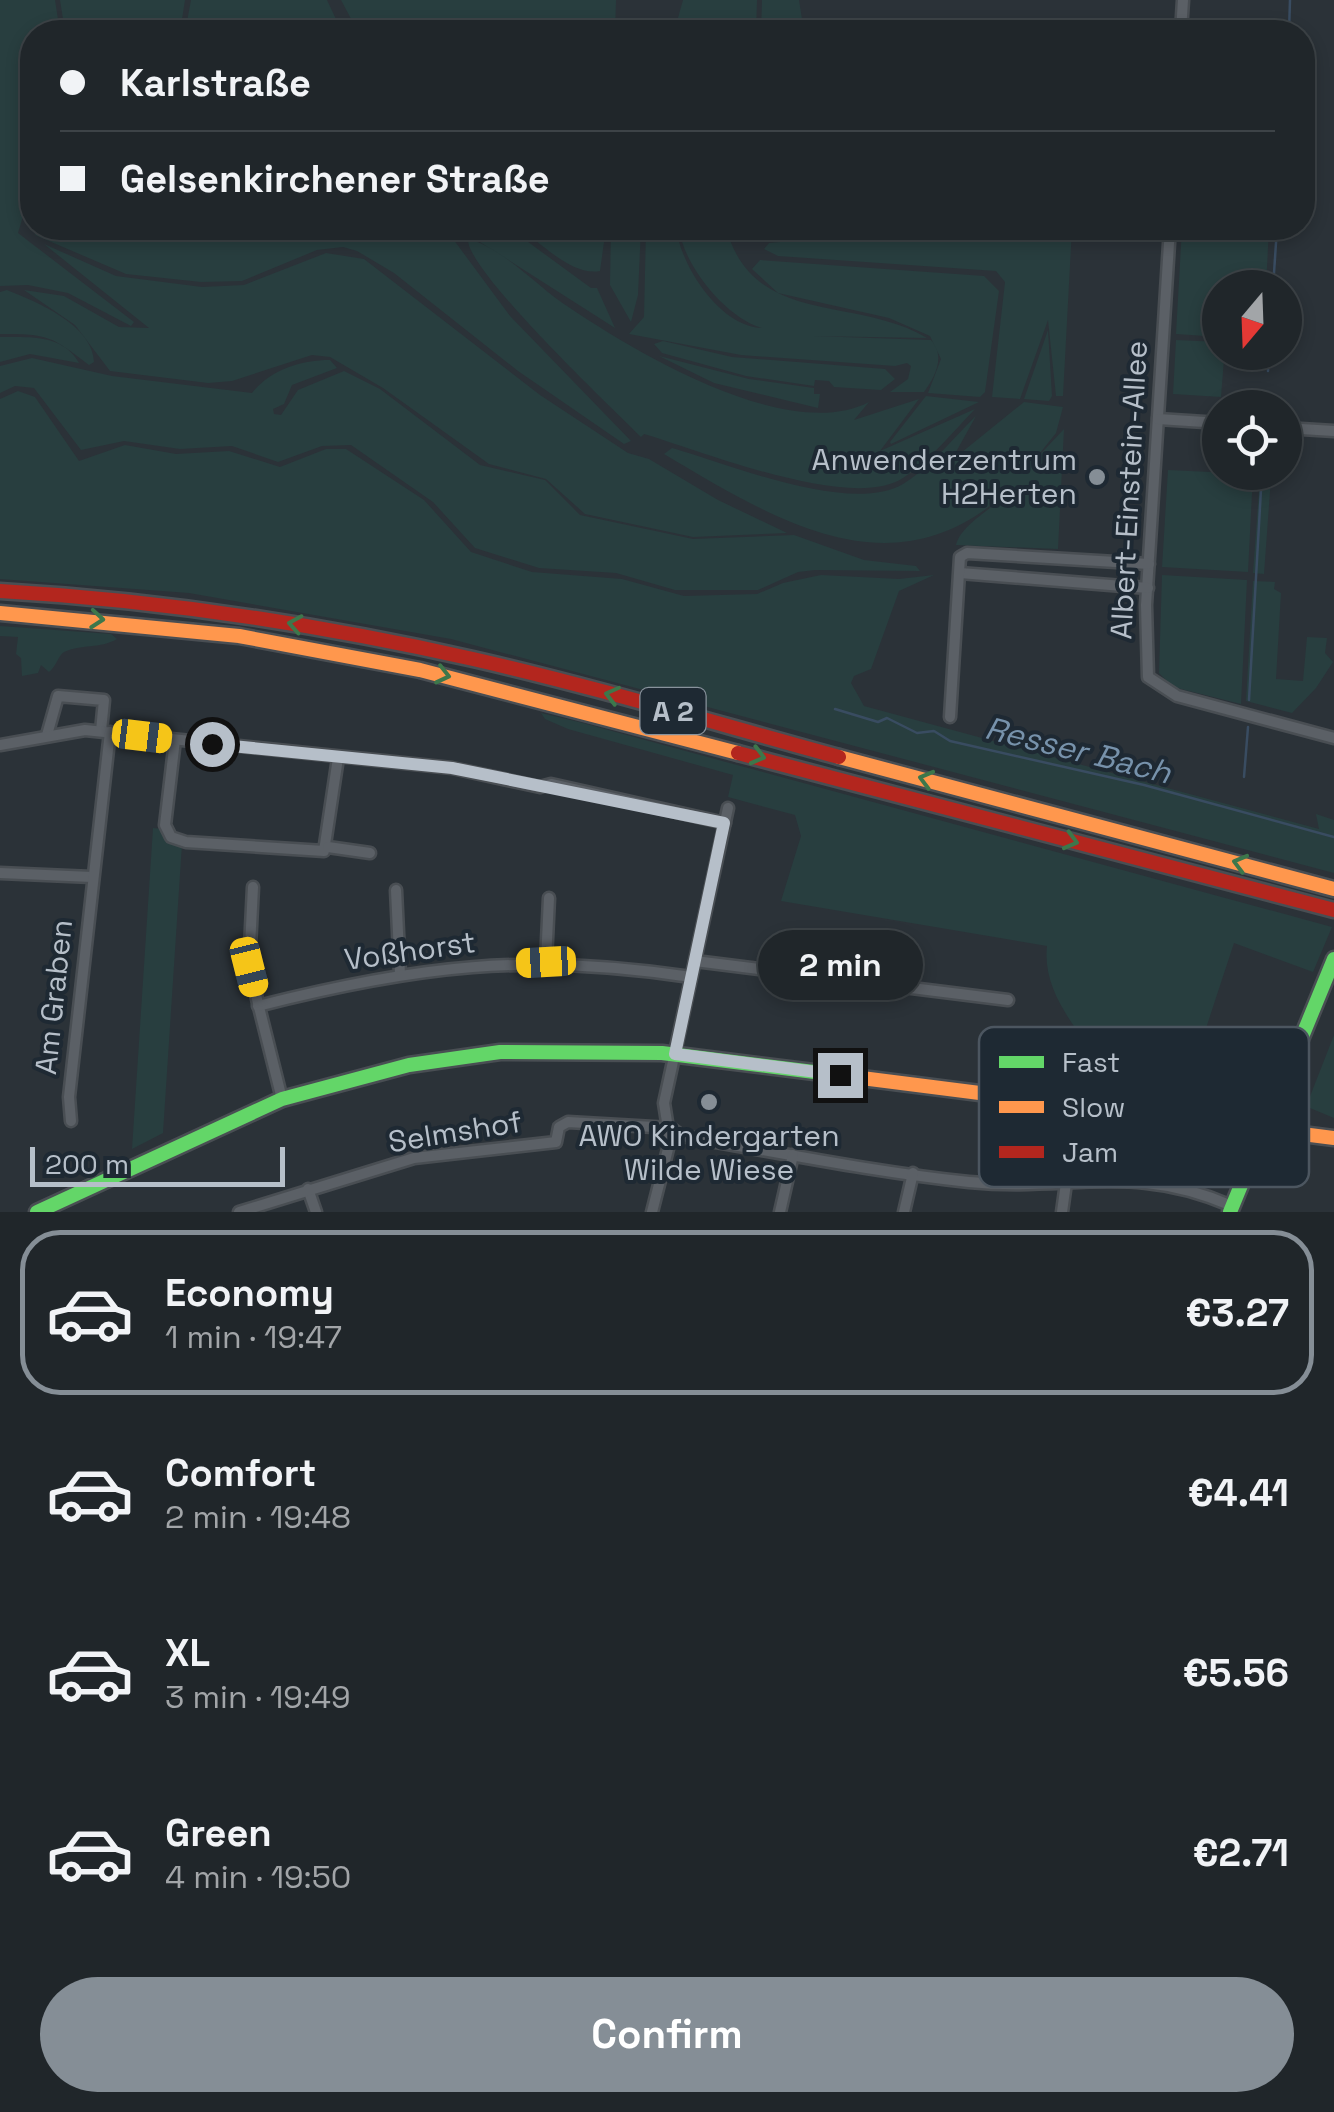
<!DOCTYPE html>
<html lang="en">
<head>
<meta charset="utf-8">
<style>
	body { margin:0; font-family:"Space Grotesk",sans-serif; background:#282e32; color:#f1f3f6; height:100vh; display:flex; flex-direction:column; font-size:38px; white-space:nowrap }
	* { box-sizing:border-box; margin:0 }
	p { font-size:32px; color:#a2a5a8 }
	.icon { flex:none; width:55px; height:55px; fill:none; stroke:currentColor; stroke-width:2; stroke-linecap:round; stroke-linejoin:round }
	.map { position:relative; height:1212px; overflow:hidden }
	.side { display:flex; flex-direction:column; background:#20262a; flex:1 }
	.side>* { flex:none }
	.hud { position:absolute; left:20px; top:20px; width:1295px; height:220px; border-radius:40px; box-shadow:0 5px 15px #0003,0 0 0 2px #3d4347; display:grid; align-content:center; height:220px; padding:0 40px; background:#20262a }
	.needle { width:65px; rotate:199deg }
	.tools { position:absolute; left:1202px; top:270px; display:grid; gap:20px }
	.tools a { display:grid; place-items:center; width:100px; height:100px; border-radius:50%; background:#20262a; box-shadow:0 5px 15px #0003,0 0 0 2px #3d4347; font-size:50px }
	.scale { position:absolute; left:30px; bottom:25px; width:255px; box-sizing:border-box; padding-left:10px; border:5px solid #b6bfc9; border-top:0; font-size:28px; line-height:35px; white-space:nowrap; color:#b6bfc9; -webkit-text-stroke:8px #1e2933; paint-order:stroke }
	.end { position:absolute; width:45px; height:45px; margin:-22px; border:12px solid #b6bfc9; background:#111; box-shadow:0 0 0 5px #111 }
	.from { border-radius:50% }
	.bubble { position:absolute; height:70px; border-radius:35px; background:#20262a; box-shadow:0 5px 15px #0003,0 0 0 2px #3d4347; font-size:32px; font-weight:700; line-height:70px; text-align:center }
	.car { position:absolute; width:30px; height:60px; margin:-30px -15px; border-radius:12px; box-shadow:0 0 8px 2px #0007; background:linear-gradient(#f5c518 24%,#345 0 40%,#f5c518 0 76%,#345 0 86%,#f5c518 0) }
	.hud b { display:flex; align-items:center; gap:35px; height:95px; font-size:38px }
	.hud b+b { border-top:2px solid #3d4347 }
	.hud i { width:25px; height:25px; background:#f1f3f6 }
	ul { padding:18px 0 0; list-style:none }
	li { display:flex; align-items:center; gap:30px; height:165px; margin:0 20px 15px; padding:0 20px; border:5px solid transparent; border-radius:40px }
	li div { flex:1 }
	li b { display:block; font-size:38px }
	li em { font-style:normal; font-weight:700 }
	li.active { border-color:#858e96 }
	li>.icon { width:90px; height:90px; stroke-width:1.5 }
	.action { display:flex; gap:20px; margin-top:auto; padding:20px 40px }
	.action a { flex:1; height:115px; border-radius:60px; background:#858e96; color:#fff; font-size:40px; font-weight:700; line-height:115px; text-align:center }
	.map>svg:first-child { display:block }
	.green { fill:#283e3f }
	.lines { fill:none; stroke-linecap:round; stroke-linejoin:round }
	.stream { stroke:#394c61; stroke-width:2.5 }
	.street-casing { stroke:#494e53; stroke-width:15 }
	.fast-casing { stroke:#494e53; stroke-width:19 }
	.slow-casing { stroke:#494e53; stroke-width:19 }
	.jam-casing { stroke:#494e53; stroke-width:19 }
	.street { stroke:#5b6066; stroke-width:10 }
	.fast { stroke:#63d668; stroke-width:14 }
	.slow { stroke:#ff974d; stroke-width:14 }
	.jam { stroke:#b3261e; stroke-width:14 }
	.oneway { stroke:#3d774b }
	.route { stroke:#b6bfc9; stroke-width:12 }
	.poi-dot { fill:#858e96; stroke:#1e2933; stroke-width:4 }
	.labels { text-anchor:middle; stroke-width:8; stroke-linejoin:round; paint-order:stroke }
	.shield { fill:#1e2933; stroke:#88929c; stroke-width:2.5 }
	.shield-label { font-size:28px; font-weight:bold; fill:#b6bfc9 }
	.poi-label { font-size:30px; fill:#b6bfc9; stroke:#1e2933; text-anchor:end }
	.street-label { font-size:30px; fill:#b6bfc9; stroke:#1e2933 }
	.water-label { font-size:32px; font-style:italic; fill:#7792ab; stroke:#1e2933 }
	.key { fill:#1e2933; stroke:#4c5660; stroke-width:2.5 }
	.key-label { font-size:28px; fill:#b6bfc9 }
</style>
</head>
<body>
<div class="map">
<svg width="1334" height="1212" viewBox="0 0 1334 1212">
	<rect width="100%" height="100%" fill="#2b3238"/>
	<g class="green">
		<path d="M0 0H55L60 32H32V186L18 233 134 322 131 326 68 293 28 285 0 286Z"/>
		<path d="M60 0H185L180 32H65Z"/>
		<path d="M191 0H327L342 32H185Z"/>
		<path d="M341 0H616L615 32H358Z"/>
		<path d="M683 0H757L756 32H674Z"/>
		<path d="M762 0H799L804 32H761Z"/>
		<path d="M32 210V228H445L510 316 631 441 624 444 518 371 394 273 357 251 343 247 317 250 242 281 201 282 126 274 35 235 37 231 29 226Z"/>
		<path d="M458 228H509L591 288H597L615 328Z"/>
		<path d="M520 228H606L600 271C572 276 542 244 520 228Z"/>
		<path d="M611 228H641L638 295 631 322 610 285Z"/>
		<path d="M646 228H676C681 266 720 327 762 328 726 318 683 265 679 228H726C754 328 855 295 927 338L812 336 931 340C946 356 935 377 924 392H890L908 379 911 366 907 363 895 366 741 355 629 334 644 317Z"/>
		<path d="M757 228H907L774 241 757 236Z"/>
		<path d="M936 228H1072L1063 396H1056L1048 320 1020 399 992 397 1005 282 996 271 778 256 764 249 769 243Z"/>
		<path d="M1182 228H1269L1266 287 1220 288V337L1176 334Z"/>
		<path d="M468 239C504 248 538 288 570 308 637 353 789 444 869 402L854 420 919 399 880 451 975 409C954 431 929 461 903 478 852 512 702 451 644 434L641 437C611 407 466 270 468 239Z"/>
		<path d="M44 244 116 276 202 287 244 285 326 253 364 259 540 395 628 453 649 459 718 500 787 533 693 537 585 514 546 479 489 464 383 388 330 357 312 355 232 381 208 383 110 371 75 325 24 290 64 296 119 327 149 328Z"/>
		<path d="M760 260 984 276 999 291 985 392 980 397 928 393 941 359 930 336 889 318 778 293 752 269Z"/>
		<path d="M7 290C37 302 93 325 94 362L89 365C51 336 49 334 0 334V292Z"/>
		<path d="M1048 330 1052 396 1049 401 1024 399Z"/>
		<path d="M0 337C30 337 63 334 79 363L30 354 0 362Z"/>
		<path d="M1176 340 1220 342V352L1262 353V361L1224 359 1221 397 1173 394Z"/>
		<path d="M663 341 732 357 885 369 895 379 881 390 834 387 829 381 815 380 814 386 746 376 662 353 654 344Z"/>
		<path d="M659 356 749 379 814 388V394H820L818 408 714 383Z"/>
		<path d="M32 358 112 376 252 393C270 370 301 360 330 360L337 368 292 385 284 404 273 409 274 414 281 415 298 390 344 371 380 389 480 465 545 480 580 515 693 539 794 535 864 560 916 566 920 571 815 570 798 572 758 590H675L616 573 539 568 475 548 433 502 351 445 322 446 278 462 232 446 180 449 124 441 81 450 34 388 15 386 0 393V366Z"/>
		<path d="M18 391 35 397 79 461 125 445 176 454 229 451 280 467 326 449H346L424 500 471 552 532 572 622 579 684 596 757 594 783 583 821 575 899 579 934 575 899 591 871 669 854 676 851 683 864 706 1319 829 1316 814 1334 820V873L451 639 189 593 0 579V399Z"/>
		<path d="M926 396 979 402 891 444 890 442Z"/>
		<path d="M1024 402 1063 407 1056 433 1032 463 1064 429 1058 549 956 545C962 522 997 508 1011 488 897 596 780 523 664 454L672 448C729 464 850 515 903 484 930 468 954 437 976 416L951 461Z"/>
		<path d="M1168 470 1253 474 1248 572 1162 567Z"/>
		<path d="M1260 477 1271 478 1264 574 1253 573Z"/>
		<path d="M1162 575 1247 580 1241 704 1173 687 1159 673Z"/>
		<path d="M1253 581 1275 582 1274 589 1281 593 1276 679 1303 681 1307 637 1327 638 1325 653 1333 662 1316 688 1292 713 1246 701Z"/>
		<path d="M0 626 111 634 117 639C100 649 81 644 64 652 58 656 56 667 49 672L41 665 38 673 22 676 21 658 16 654 18 637 0 636Z"/>
		<path d="M541 713 579 722 1332 927 1313 972 1234 943 1188 1083 1231 1096 1232 1109 1010 1080 1017 1033 1084 1041C1064 1012 1043 983 1047 946L781 901 801 836 795 815 728 797 733 775 568 729 545 719Z"/>
		<path d="M153 828 163 829 182 844 163 1133 132 1149Z"/>
		<path d="M1334 1035V1118L1310 1108 1309 1099Z"/>
	</g>
	<g class="lines">
		<g class="stream">
			<path d="M1289 32 1290 0"/>
			<path d="M1273 288 1277 228"/>
			<path d="M1268 371 1269 352"/>
			<path d="M1266 408 1267 400"/>
			<path d="M1249 700 1262 472"/>
			<path d="M835 709 878 722 887 718 917 733 934 731 950 741 1144 785 1334 837"/>
			<path d="M1244 777 1248 727"/>
		</g>
		<g class="street-casing">
			<g id="street">
				<path d="M1181 32 1183 0"/>
				<path d="M1170 228 1146 605 1148 677 1177 696 1334 738"/>
				<path d="M1158 419 1220 423"/>
				<path d="M1285 428 1334 431"/>
				<path d="M960 573 1148 588"/>
				<path d="M950 717 960 557 967 553 1149 564"/>
				<path d="M47 735 58 696 104 700 101 731"/>
				<path d="M175 740 165 825 171 837 186 842 324 851 338 758"/>
				<path d="M0 745 85 730 452 768 540 787 551 784 725 823"/>
				<path d="M328 847 370 853"/>
				<path d="M0 873 92 877"/>
				<path d="M253 887 249 967 282 1099"/>
				<path d="M396 890 400 974"/>
				<path d="M546 961 549 898"/>
				<path d="M695 961 1008 1000"/>
				<path d="M258 1006C415 966 529 952 691 977"/>
				<path d="M71 1121 69 1097 110 732"/>
				<path d="M308 1189 316 1212"/>
				<path d="M239 1212 414 1158 556 1142 559 1127 568 1122 671 1128 682 1136C777 1152 874 1172 969 1182 1070 1192 1132 1162 1232 1206"/>
				<path d="M652 1212 670 1141 664 1103 728 808"/>
				<path d="M780 1212 793 1155"/>
				<path d="M904 1212 913 1173"/>
				<path d="M1062 1212 1066 1183"/>
			</g>
		</g>
		<g class="fast-casing">
			<g id="fast">
				<path d="M1267 1125 1279 1113 1295 1075"/>
				<path d="M37 1212 282 1099 409 1065 500 1052 662 1053 846 1076"/>
				<path d="M1230 1212 1334 959"/>
			</g>
		</g>
		<g class="slow-casing">
			<g id="slow">
				<path d="M0 613 239 636 420 670 738 753"/>
				<path d="M839 757 1334 889"/>
				<path d="M846 1076 1334 1138"/>
			</g>
		</g>
		<g class="jam-casing">
			<g id="jam">
				<path d="M0 591C159 600 317 624 473 659 596 687 718 724 839 757"/>
				<path d="M738 753 1334 910"/>
			</g>
		</g>
		<use href="#street" class="street"/>
		<use href="#fast" class="fast"/>
		<use href="#slow" class="slow"/>
		<use href="#jam" class="jam"/>
	</g>
	<defs><path id="oneway-chevron" d="M-2-3.5L2.5 0L-2 3.5" fill="none" stroke-width="1.6" stroke-linecap="round" stroke-linejoin="round" transform="scale(2.5)"/></defs>
	<g class="oneway">
		<use href="#oneway-chevron" transform="translate(97 619) rotate(5)"/>
		<use href="#oneway-chevron" transform="translate(295 624) rotate(-170)"/>
		<use href="#oneway-chevron" transform="translate(443 675) rotate(13)"/>
		<use href="#oneway-chevron" transform="translate(612 695) rotate(-166)"/>
		<use href="#oneway-chevron" transform="translate(758 756) rotate(15)"/>
		<use href="#oneway-chevron" transform="translate(926 779) rotate(-165)"/>
		<use href="#oneway-chevron" transform="translate(1071 841) rotate(15)"/>
		<use href="#oneway-chevron" transform="translate(1240 863) rotate(-165)"/>
	</g>
	<g class="lines">
		<path class="route" d="M212 744 452 768 724 823 675 1054 840 1075"/>
	</g>
	<g class="poi-dot">
		<circle cx="1097" cy="477" r="10"/>
		<circle cx="709" cy="1102" r="10"/>
	</g>
	<g class="labels">
		<rect class="shield" x="640.5" y="688" width="65" height="46" rx="8"/>
		<g class="shield-label">
			<text x="673" y="721">A 2</text>
		</g>
		<g class="poi-label">
			<text x="1077" y="470">Anwenderzentrum<tspan x="1077" dy="34">H2Herten</tspan></text>
			<text x="709" y="1146" text-anchor="middle">AWO Kindergarten<tspan x="709" dy="34">Wilde Wiese</tspan></text>
		</g>
		<g class="street-label">
			<text transform="translate(1129 490) rotate(-87)" y="10">Albert-Einstein-Allee</text>
			<text transform="translate(410 951) rotate(-8)" y="10">Voßhorst</text>
			<text transform="translate(54 997) rotate(-84)" y="10">Am Graben</text>
			<text transform="translate(455 1132) rotate(-9)" y="10">Selmshof</text>
		</g>
		<g class="water-label">
			<text transform="translate(1078 750) rotate(14)" y="11">Resser Bach</text>
		</g>
	</g>
	<rect x="979" y="1027" width="330" height="160" rx="15" class="key"/>
	<rect x="999" y="1056" width="45" height="12" fill="#63d668"/>
	<rect x="999" y="1101" width="45" height="12" fill="#ff974d"/>
	<rect x="999" y="1146" width="45" height="12" fill="#b3261e"/>
	<g class="key-label">
		<text x="1062" y="1072">Fast</text>
		<text x="1062" y="1117">Slow</text>
		<text x="1062" y="1162">Jam</text>
	</g>
</svg>
<div class="tools">
<a><svg class="needle" viewBox="-14 -14 28 28"><path d="M0-13l5 13h-10z" fill="#e53935"/><path d="M0 13l5-13h-10z" fill="#a2a5a8"/></svg></a>
<a><svg class="icon" aria-label="locate" viewBox="0 0 24 24"><circle cx="12" cy="12" r="6"/><path d="M12 2v4M12 18v4M2 12h4M18 12h4"/></svg></a>
</div>
<div class="scale">200 m</div>
<i class="end from" style="left:212px;top:744px"></i>
<i class="end" style="left:840px;top:1075px"></i>
<div class="bubble" style="left:758px;top:930px;width:165px">2 min</div>
<i class="car" style="left:142px;top:736px;rotate:97deg"></i>
<i class="car" style="left:546px;top:962px;rotate:267deg"></i>
<i class="car" style="left:249px;top:967px;rotate:166deg"></i>
<div class="hud">
<b><i class="from"></i>Karlstraße</b>
<b><i></i>Gelsenkirchener Straße</b>
</div>
</div>
<section class="side">
<ul>
<li class="active"><svg class="icon" aria-label="car" viewBox="0 0 24 24"><path d="M5 17H2v-5l4-1 3-4h7l3 4 3 1v5h-3M9 17h6M6 11h13"/><circle cx="7" cy="17" r="2"/><circle cx="17" cy="17" r="2"/></svg><div><b>Economy</b><p>1 min · 19:47</p></div><em>€3.27</em></li>
<li><svg class="icon" aria-label="car" viewBox="0 0 24 24"><path d="M5 17H2v-5l4-1 3-4h7l3 4 3 1v5h-3M9 17h6M6 11h13"/><circle cx="7" cy="17" r="2"/><circle cx="17" cy="17" r="2"/></svg><div><b>Comfort</b><p>2 min · 19:48</p></div><em>€4.41</em></li>
<li><svg class="icon" aria-label="car" viewBox="0 0 24 24"><path d="M5 17H2v-5l4-1 3-4h7l3 4 3 1v5h-3M9 17h6M6 11h13"/><circle cx="7" cy="17" r="2"/><circle cx="17" cy="17" r="2"/></svg><div><b>XL</b><p>3 min · 19:49</p></div><em>€5.56</em></li>
<li><svg class="icon" aria-label="car" viewBox="0 0 24 24"><path d="M5 17H2v-5l4-1 3-4h7l3 4 3 1v5h-3M9 17h6M6 11h13"/><circle cx="7" cy="17" r="2"/><circle cx="17" cy="17" r="2"/></svg><div><b>Green</b><p>4 min · 19:50</p></div><em>€2.71</em></li>
</ul>
<div class="action"><a>Confirm</a></div>
</section>
</body>
</html>
